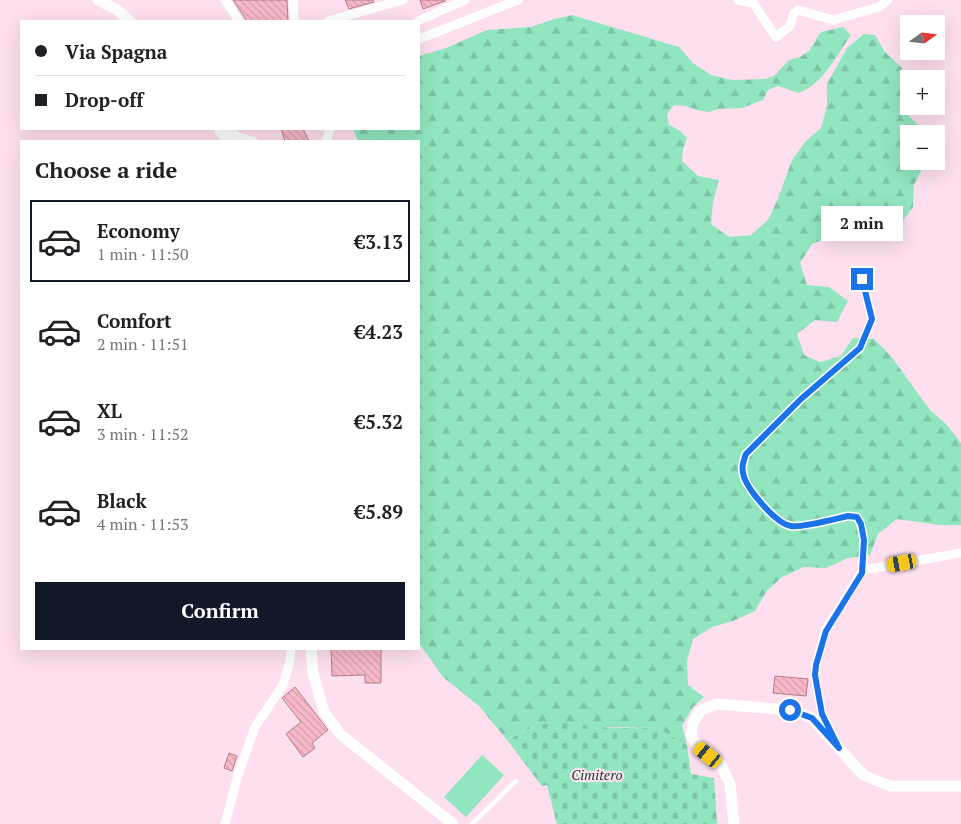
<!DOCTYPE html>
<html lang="en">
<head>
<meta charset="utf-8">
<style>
	body { margin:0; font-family:"PT Serif",serif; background:#f2f2f2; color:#202124; height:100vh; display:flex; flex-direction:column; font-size:19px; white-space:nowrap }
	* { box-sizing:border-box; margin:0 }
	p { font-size:16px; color:#757577 }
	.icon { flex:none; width:28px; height:28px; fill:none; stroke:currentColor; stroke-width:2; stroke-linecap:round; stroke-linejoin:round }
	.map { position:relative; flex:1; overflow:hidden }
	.drawer { position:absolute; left:20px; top:140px; width:400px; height:510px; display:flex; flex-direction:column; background:#fff; border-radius:0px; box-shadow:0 5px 20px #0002 }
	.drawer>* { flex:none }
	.guide { position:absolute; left:20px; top:20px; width:400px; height:110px; border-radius:0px; box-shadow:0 5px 20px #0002; display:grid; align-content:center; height:110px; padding:0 15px; background:#fff }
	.needle { width:32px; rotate:75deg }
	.controls { position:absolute; left:900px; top:15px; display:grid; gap:10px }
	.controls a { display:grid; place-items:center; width:45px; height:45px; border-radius:0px; background:#fff; box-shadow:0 5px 20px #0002; font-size:25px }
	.end { position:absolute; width:22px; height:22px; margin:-11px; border:6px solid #1a73e8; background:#fff; box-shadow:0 0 0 2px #fff }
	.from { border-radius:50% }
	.bubble { position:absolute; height:35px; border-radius:0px; background:#fff; box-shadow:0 5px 20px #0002; font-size:16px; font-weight:700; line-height:35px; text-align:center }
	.car { position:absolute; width:15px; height:30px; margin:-15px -8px; border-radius:6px; box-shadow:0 0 4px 1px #0007; background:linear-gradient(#f5c518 24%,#345 0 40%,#f5c518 0 76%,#345 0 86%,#f5c518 0) }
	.guide b { display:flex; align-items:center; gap:18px; height:48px; font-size:19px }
	.guide b+b { border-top:1px solid #e0e0e0 }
	.guide i { width:12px; height:12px; background:#202124 }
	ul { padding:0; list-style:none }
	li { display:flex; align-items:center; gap:15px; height:82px; margin:0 10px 8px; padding:0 5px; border:2px solid transparent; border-radius:0px }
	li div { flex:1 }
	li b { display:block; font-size:19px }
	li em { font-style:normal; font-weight:700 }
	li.active { border-color:#111827 }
	li>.icon { width:45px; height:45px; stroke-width:1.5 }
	h2 { padding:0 15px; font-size:22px; line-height:60px }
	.cta { display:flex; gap:10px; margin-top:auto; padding:10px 15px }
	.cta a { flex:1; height:58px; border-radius:0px; background:#111827; color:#fff; font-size:20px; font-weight:700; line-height:58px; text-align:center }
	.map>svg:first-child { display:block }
	.forest { fill:url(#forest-firs) }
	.cemetery { fill:url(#cemetery-stones) }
	.park { fill:#91e6bf }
	.building { fill:url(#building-back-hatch); stroke:#b27e8b }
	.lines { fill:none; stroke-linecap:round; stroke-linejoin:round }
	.lane { stroke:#fff; stroke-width:4.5 }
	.street { stroke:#fff; stroke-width:9 }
	.secondary { stroke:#fff; stroke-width:11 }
	.route { stroke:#1a73e8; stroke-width:6 }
	.labels { text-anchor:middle; stroke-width:4.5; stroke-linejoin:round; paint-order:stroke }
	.park-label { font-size:14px; font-style:italic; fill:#144431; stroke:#fddfef }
</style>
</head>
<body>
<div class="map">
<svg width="961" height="824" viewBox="0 0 961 824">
	<defs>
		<pattern id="forest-firs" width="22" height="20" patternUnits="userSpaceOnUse" patternTransform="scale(1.25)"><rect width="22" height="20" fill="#91e6bf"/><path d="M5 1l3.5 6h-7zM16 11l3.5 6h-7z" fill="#7dc5a4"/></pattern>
		<pattern id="cemetery-stones" width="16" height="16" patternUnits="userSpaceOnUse" patternTransform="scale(1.25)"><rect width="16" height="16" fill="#91e6bf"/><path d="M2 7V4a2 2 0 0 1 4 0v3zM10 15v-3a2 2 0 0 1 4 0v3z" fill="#7dc5a4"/></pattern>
		<pattern id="building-back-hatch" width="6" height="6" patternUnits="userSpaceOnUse" patternTransform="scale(1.25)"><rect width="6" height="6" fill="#f7b9c7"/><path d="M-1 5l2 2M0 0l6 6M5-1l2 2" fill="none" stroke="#d49eab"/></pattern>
	</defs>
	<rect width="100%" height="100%" fill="#fddfef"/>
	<path class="forest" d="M572 15 679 47 693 63 711 75 732 80 765 79 774 76 789 60 800 57 809 51 821 32 843 27 851 35C837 55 823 84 799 93L778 86 768 90 763 100 742 108 719 109 708 112 697 110 686 106 674 105 667 114 669 125 679 130 687 138 683 149 682 161 698 176 719 180 713 202 711 224 729 237 751 235 768 220 777 201 792 160 805 142 821 128 827 106V84L847 48 864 34 875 35 885 52 902 68 906 113 927 134H909V161H926L914 185 913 207 900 225 878 227 856 237 833 236 812 244 800 263 807 285 829 287 848 301 837 322 815 320 797 334 804 355 820 362 841 356 853 338 874 339 890 355 930 410 946 424 961 443V525H939L897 519 878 534 870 555 848 558 826 568 804 567 782 577 766 592 755 611 733 621 712 627 693 639 687 661 688 685 704 697 693 707 682 726 687 745 657 728 535 726 507 740 479 706 443 677 419 643V141H358L353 129H419V56L446 48 487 30 531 27 551 20Z"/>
	<path class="cemetery" d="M554 722 611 728H657L687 745 691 774 714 778 717 824H557L547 785 542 786 507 740 535 726Z"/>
	<path class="park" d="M482 755 504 775 466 817 444 797Z"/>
	<g class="building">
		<path d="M233 0H287L288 21H247Z"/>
		<path d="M345 0H373L374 2 349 9Z"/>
		<path d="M420 0H445V1L423 9Z"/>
		<path d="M281 129H303L309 141H285Z"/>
		<path d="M331 649H381V683H365V675L332 676Z"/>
		<path d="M775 676 808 679 806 696 773 693Z"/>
		<path d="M295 687 328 730 312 743 315 748 303 757 286 734 301 722 282 698Z"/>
		<path d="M229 753 237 756 232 771 224 768Z"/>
	</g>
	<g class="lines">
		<path class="lane" d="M472 824 516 781"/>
		<g class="street">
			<path d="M225 0 239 21"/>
			<path d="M293 0 294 21"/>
			<path d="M738 0 753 3 776 37 790 26 794 13 798 10 833 20 879 7 888 0"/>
			<path d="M328 21 403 0"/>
			<path d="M418 21 465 0"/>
			<path d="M419 39 518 0"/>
			<path d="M227 129 238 137 253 141"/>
			<path d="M326 141 330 129"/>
			<path d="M862 573C863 555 867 533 857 517L848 516C835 519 802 528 791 526 776 524 749 491 744 477 741 469 743 462 746 454L801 399 860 348 872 319 862 279"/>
			<path d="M835 739 822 714 815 675 816 665 825 631 863 570 961 553"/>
			<path d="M225 824 238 775 255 727 283 685 290 661 291 649"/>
		</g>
		<g class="secondary">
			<path d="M98 0 117 10 130 21"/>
			<path d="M219 129 228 141"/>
			<path d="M311 649 313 673 324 712 340 734 453 824"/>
			<path d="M734 824 730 784 721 765 696 744 691 735 693 723 701 710 717 704 790 710 812 718 863 775 890 786H961"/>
		</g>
	</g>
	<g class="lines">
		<path class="route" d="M790 710 812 718 839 748 822 714 815 675 816 665 826 631 862 573 864 540 861 524 857 517 848 516C835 519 802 528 791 526 776 524 749 491 744 477 741 468 743 462 746 454L801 399 860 348 872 319 862 279"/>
	</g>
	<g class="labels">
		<g class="park-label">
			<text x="597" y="780">Cimitero</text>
		</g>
	</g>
</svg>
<div class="controls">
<a><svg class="needle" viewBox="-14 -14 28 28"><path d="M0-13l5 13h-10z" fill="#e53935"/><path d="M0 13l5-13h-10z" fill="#757577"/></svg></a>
<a>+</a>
<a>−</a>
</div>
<i class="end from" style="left:790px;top:710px"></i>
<i class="end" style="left:862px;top:279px"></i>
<div class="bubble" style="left:821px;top:206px;width:82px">2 min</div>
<i class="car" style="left:902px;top:563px;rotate:260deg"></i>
<i class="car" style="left:708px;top:755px;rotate:309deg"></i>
<div class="guide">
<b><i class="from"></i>Via Spagna</b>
<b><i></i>Drop-off</b>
</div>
<section class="drawer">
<h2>Choose a ride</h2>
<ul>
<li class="active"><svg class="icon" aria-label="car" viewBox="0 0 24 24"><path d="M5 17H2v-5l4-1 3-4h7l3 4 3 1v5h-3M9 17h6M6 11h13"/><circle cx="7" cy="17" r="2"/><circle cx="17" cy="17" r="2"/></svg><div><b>Economy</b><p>1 min · 11:50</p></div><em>€3.13</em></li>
<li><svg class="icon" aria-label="car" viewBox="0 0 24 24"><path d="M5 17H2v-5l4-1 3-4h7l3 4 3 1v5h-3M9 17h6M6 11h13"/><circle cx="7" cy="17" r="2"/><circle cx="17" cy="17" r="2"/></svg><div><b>Comfort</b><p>2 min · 11:51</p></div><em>€4.23</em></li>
<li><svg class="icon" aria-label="car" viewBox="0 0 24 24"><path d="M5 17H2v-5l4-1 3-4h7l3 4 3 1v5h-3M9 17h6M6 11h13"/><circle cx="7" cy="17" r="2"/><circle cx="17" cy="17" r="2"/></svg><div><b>XL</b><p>3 min · 11:52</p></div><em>€5.32</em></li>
<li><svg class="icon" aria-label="car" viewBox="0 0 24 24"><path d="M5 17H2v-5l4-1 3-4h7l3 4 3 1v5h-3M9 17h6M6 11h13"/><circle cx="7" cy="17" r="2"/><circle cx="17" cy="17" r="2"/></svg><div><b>Black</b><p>4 min · 11:53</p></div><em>€5.89</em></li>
</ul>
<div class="cta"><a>Confirm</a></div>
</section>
</div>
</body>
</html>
